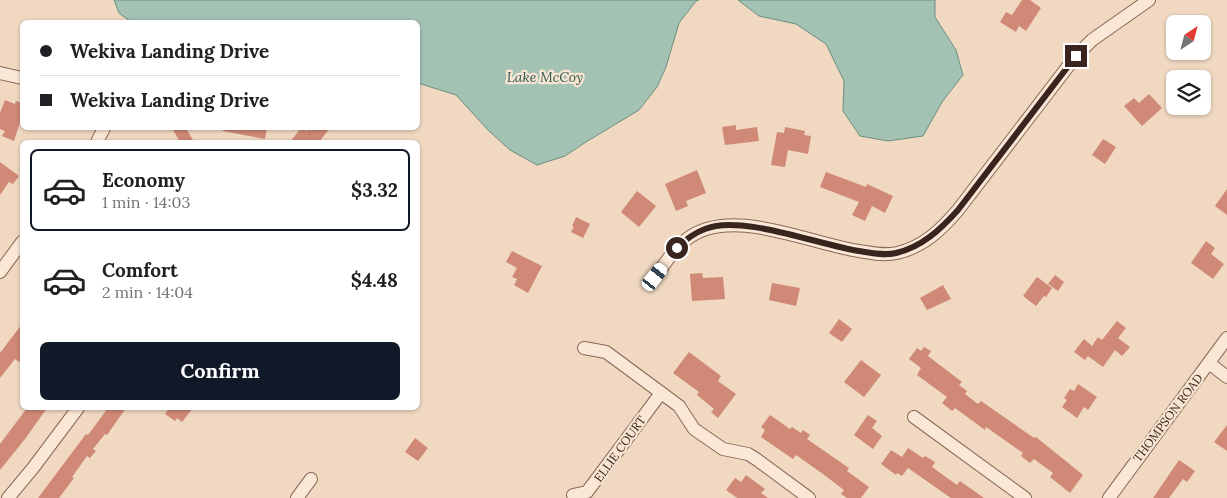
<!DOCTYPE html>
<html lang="en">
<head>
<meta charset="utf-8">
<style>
	body { margin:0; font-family:Lora,serif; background:#f6f6f6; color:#202124; height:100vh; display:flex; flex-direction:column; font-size:19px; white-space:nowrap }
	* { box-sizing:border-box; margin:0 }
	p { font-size:16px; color:#757577 }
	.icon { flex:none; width:28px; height:28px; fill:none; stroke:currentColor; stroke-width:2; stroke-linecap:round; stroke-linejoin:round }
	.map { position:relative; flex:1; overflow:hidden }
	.panel { position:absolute; left:20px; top:140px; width:400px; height:270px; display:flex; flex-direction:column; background:#fff; border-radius:8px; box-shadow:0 1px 4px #0004 }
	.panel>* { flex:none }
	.guide { position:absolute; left:20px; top:20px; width:400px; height:110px; border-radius:8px; box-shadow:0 1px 4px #0004; display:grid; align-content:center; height:110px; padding:0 20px; background:#fff }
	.needle { width:32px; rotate:36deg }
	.controls { position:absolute; left:1166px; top:15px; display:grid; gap:10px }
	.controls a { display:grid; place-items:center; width:45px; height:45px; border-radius:8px; background:#fff; box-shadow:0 1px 4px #0004; font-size:25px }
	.end { position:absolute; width:22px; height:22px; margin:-11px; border:6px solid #39251d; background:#fff; box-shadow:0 0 0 2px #fff }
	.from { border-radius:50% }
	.car { position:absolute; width:15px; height:30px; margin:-15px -8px; border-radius:6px; box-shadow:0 0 4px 1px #0007; background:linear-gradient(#fff 24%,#345 0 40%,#fff 0 76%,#345 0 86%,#fff 0) }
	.guide b { display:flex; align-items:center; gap:18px; height:48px; font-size:19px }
	.guide b+b { border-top:1px solid #e0e0e0 }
	.guide i { width:12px; height:12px; background:#202124 }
	ul { padding:9px 0 0; list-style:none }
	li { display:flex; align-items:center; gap:15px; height:82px; margin:0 10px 8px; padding:0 10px; border:2px solid transparent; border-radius:8px }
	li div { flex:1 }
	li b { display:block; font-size:19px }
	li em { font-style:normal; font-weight:700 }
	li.on { border-color:#111827 }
	li>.icon { width:45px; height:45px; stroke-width:1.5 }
	.action { display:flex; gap:10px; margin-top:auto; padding:10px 20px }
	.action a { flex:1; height:58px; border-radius:8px; background:#111827; color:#fff; font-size:20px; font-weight:700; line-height:58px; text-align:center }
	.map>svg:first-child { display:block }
	.water { fill:#a4c2b3; stroke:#6b907f }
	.building { fill:#cf8976 }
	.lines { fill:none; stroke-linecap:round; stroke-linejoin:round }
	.minor-casing { stroke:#8a6858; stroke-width:14 }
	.minor { stroke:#fae7d5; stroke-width:12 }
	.route { stroke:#39251d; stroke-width:6 }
	.labels { text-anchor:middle; stroke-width:4.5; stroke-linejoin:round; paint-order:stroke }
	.street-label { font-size:12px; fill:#39251d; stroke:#f7e4d1 }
	.water-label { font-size:14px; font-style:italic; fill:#2c594d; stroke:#f7e4d1 }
</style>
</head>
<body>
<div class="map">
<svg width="1227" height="498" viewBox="0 0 1227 498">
	<rect width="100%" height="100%" fill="#f0d8c1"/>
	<g class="water">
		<path d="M114 0H699L696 1 679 23 666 67 657 87 639 110 586 142 565 156 537 165 510 150 489 131 456 95 418 83V22H131L119 13Z"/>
		<path d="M738 0H935V17L956 50 963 75 942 102 923 136 888 141 860 136 843 111 844 81 826 44 796 24 759 16Z"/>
	</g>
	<g class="building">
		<path d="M1022 0H1030L1041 8 1026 31 1019 26 1016 32 1000 22 1006 12 1012 15Z"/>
		<path d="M1149 94 1162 108 1142 126 1124 106 1134 98 1139 103Z"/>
		<path d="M5 100 15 104 16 101 22 103V116L14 141 2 136 5 131 0 129V113Z"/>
		<path d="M736 125V130L757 127 759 141 725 145 722 127Z"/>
		<path d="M785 127 805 131 804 135 811 136 808 154 788 150 785 167 771 165 777 132 784 133Z"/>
		<path d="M172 128H186L194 142H180Z"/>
		<path d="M223 128H267L265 139 223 131Z"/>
		<path d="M301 128 307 131 309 128H330L319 142H290Z"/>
		<path d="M1103 139 1116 147 1105 164 1092 155Z"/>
		<path d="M0 162 19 176 13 184 9 182 0 195Z"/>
		<path d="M697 170 706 193 686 201 688 206 676 211 665 184Z"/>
		<path d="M826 172 866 187 867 184 893 196 885 213 872 206 865 221 852 215 859 202 820 187Z"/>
		<path d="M1227 189V215L1215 206Z"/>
		<path d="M637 191 656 206 639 227 621 212Z"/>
		<path d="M576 217 590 224 583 238 571 232 574 227 572 226Z"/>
		<path d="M1206 241 1215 248 1211 254 1224 264 1213 279 1191 263Z"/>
		<path d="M512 251 542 266 528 293 514 285 517 279 512 277 517 268 506 262Z"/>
		<path d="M702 273 703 278 723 277 725 299 692 301 690 274Z"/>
		<path d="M1055 275 1064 282 1058 291 1048 284Z"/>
		<path d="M1037 277 1052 288 1046 297 1044 296 1036 306 1023 296Z"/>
		<path d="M772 283 800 288 796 306 769 300Z"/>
		<path d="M943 285 951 299 927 310 920 298Z"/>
		<path d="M839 319 852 329 842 342 829 333Z"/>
		<path d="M1117 321 1126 328 1118 338 1130 347 1122 356 1115 350 1103 367 1088 356 1085 360 1074 352 1084 339 1092 346 1098 337 1102 340Z"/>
		<path d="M22 324V357L19 362 15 359 0 378V353Z"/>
		<path d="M924 347 931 351 928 356 962 382 959 385 967 391 965 394 978 404 981 401 1034 438 1036 437 1083 475 1070 493 1050 477 1053 473 1034 459 1030 463 1021 456 1023 453 986 427 985 430 955 408 952 411 942 403 947 397 917 375 921 368 909 359 917 348 921 351Z"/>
		<path d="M689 352 721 376 718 381 736 394 718 418 711 412 714 409 697 395 699 392 673 373Z"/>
		<path d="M861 360 881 375 864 397 844 382Z"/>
		<path d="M1078 384 1097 397 1088 410 1084 407 1077 418 1062 407 1067 400 1064 398 1070 389 1074 391Z"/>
		<path d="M27 408H47L25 439 0 470V444Z"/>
		<path d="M108 408H126L107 435 105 434 93 449 96 451 90 458 87 456 72 477 74 478 59 498H38L86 434 88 435Z"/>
		<path d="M169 408H193L182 422 177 418 175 421 165 414Z"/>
		<path d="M770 415 790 429 792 427 801 433 803 430 810 435 807 439 849 468 847 471 869 487 861 498H847L841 494 844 490 823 474 796 455 793 459 761 437 765 430 761 427Z"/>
		<path d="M868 415 877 421 872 428 882 436 873 449 854 435Z"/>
		<path d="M1227 425V451L1214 442Z"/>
		<path d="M415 438 428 448 418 461 405 452Z"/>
		<path d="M908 448 923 458 925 456 935 462 932 467 957 485 960 481 984 498H951L908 468 902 476 897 473 896 475 881 464 891 450 902 457Z"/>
		<path d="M1179 460 1195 471 1187 482 1183 479 1169 498H1153Z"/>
		<path d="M746 475 765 489 761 493 768 498H737L726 490 735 478 741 482Z"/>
	</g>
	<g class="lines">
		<g class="minor-casing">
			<g id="minor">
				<path d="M0 73 22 78"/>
				<path d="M97 142 104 128"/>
				<path d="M0 272 22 242"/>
				<path d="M655 277C665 264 674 248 687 239 731 205 810 244 859 251 872 253 884 256 897 253 923 247 941 230 958 210L1076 56 1092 40 1149 0"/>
				<path d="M584 348 606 352 679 406 694 429 723 449 748 454 756 459 809 498"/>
				<path d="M1209 363 1227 377"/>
				<path d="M914 417 1025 498"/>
				<path d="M573 495 587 492 661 393"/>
				<path d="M8 498 33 468 78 408"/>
				<path d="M297 498 311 479"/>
				<path d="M1109 498 1227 338"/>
			</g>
		</g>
		<use href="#minor" class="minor"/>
	</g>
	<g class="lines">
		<path class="route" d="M677 248C685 240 694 233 705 229 741 214 819 245 859 251 871 253 884 256 896 253 922 247 941 229 958 210L1076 56"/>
	</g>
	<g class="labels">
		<g class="street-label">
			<text transform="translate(1168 418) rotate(-53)" y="4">THOMPSON ROAD</text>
			<text transform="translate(620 449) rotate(-54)" y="4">ELLIE COURT</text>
		</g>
		<g class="water-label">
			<text x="545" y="82">Lake McCoy</text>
		</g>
	</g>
</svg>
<div class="controls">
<a><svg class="needle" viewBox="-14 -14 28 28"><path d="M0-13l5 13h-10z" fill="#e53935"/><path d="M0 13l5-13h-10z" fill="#757577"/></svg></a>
<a><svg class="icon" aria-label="layers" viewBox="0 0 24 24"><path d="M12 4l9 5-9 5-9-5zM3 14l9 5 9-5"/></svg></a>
</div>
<i class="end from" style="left:677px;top:248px"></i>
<i class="end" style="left:1076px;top:56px"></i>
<i class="car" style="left:655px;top:277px;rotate:38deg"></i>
<div class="guide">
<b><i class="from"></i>Wekiva Landing Drive</b>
<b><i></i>Wekiva Landing Drive</b>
</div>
<section class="panel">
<ul>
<li class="on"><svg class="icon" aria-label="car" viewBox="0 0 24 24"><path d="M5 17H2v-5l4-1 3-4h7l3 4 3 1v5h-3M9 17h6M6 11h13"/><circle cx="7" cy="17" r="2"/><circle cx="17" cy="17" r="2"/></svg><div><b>Economy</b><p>1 min · 14:03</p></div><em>$3.32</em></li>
<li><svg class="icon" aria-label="car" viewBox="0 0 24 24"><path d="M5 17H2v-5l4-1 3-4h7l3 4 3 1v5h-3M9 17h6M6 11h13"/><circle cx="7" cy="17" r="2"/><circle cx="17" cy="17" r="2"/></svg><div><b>Comfort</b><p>2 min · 14:04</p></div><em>$4.48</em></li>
</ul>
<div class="action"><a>Confirm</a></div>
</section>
</div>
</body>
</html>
